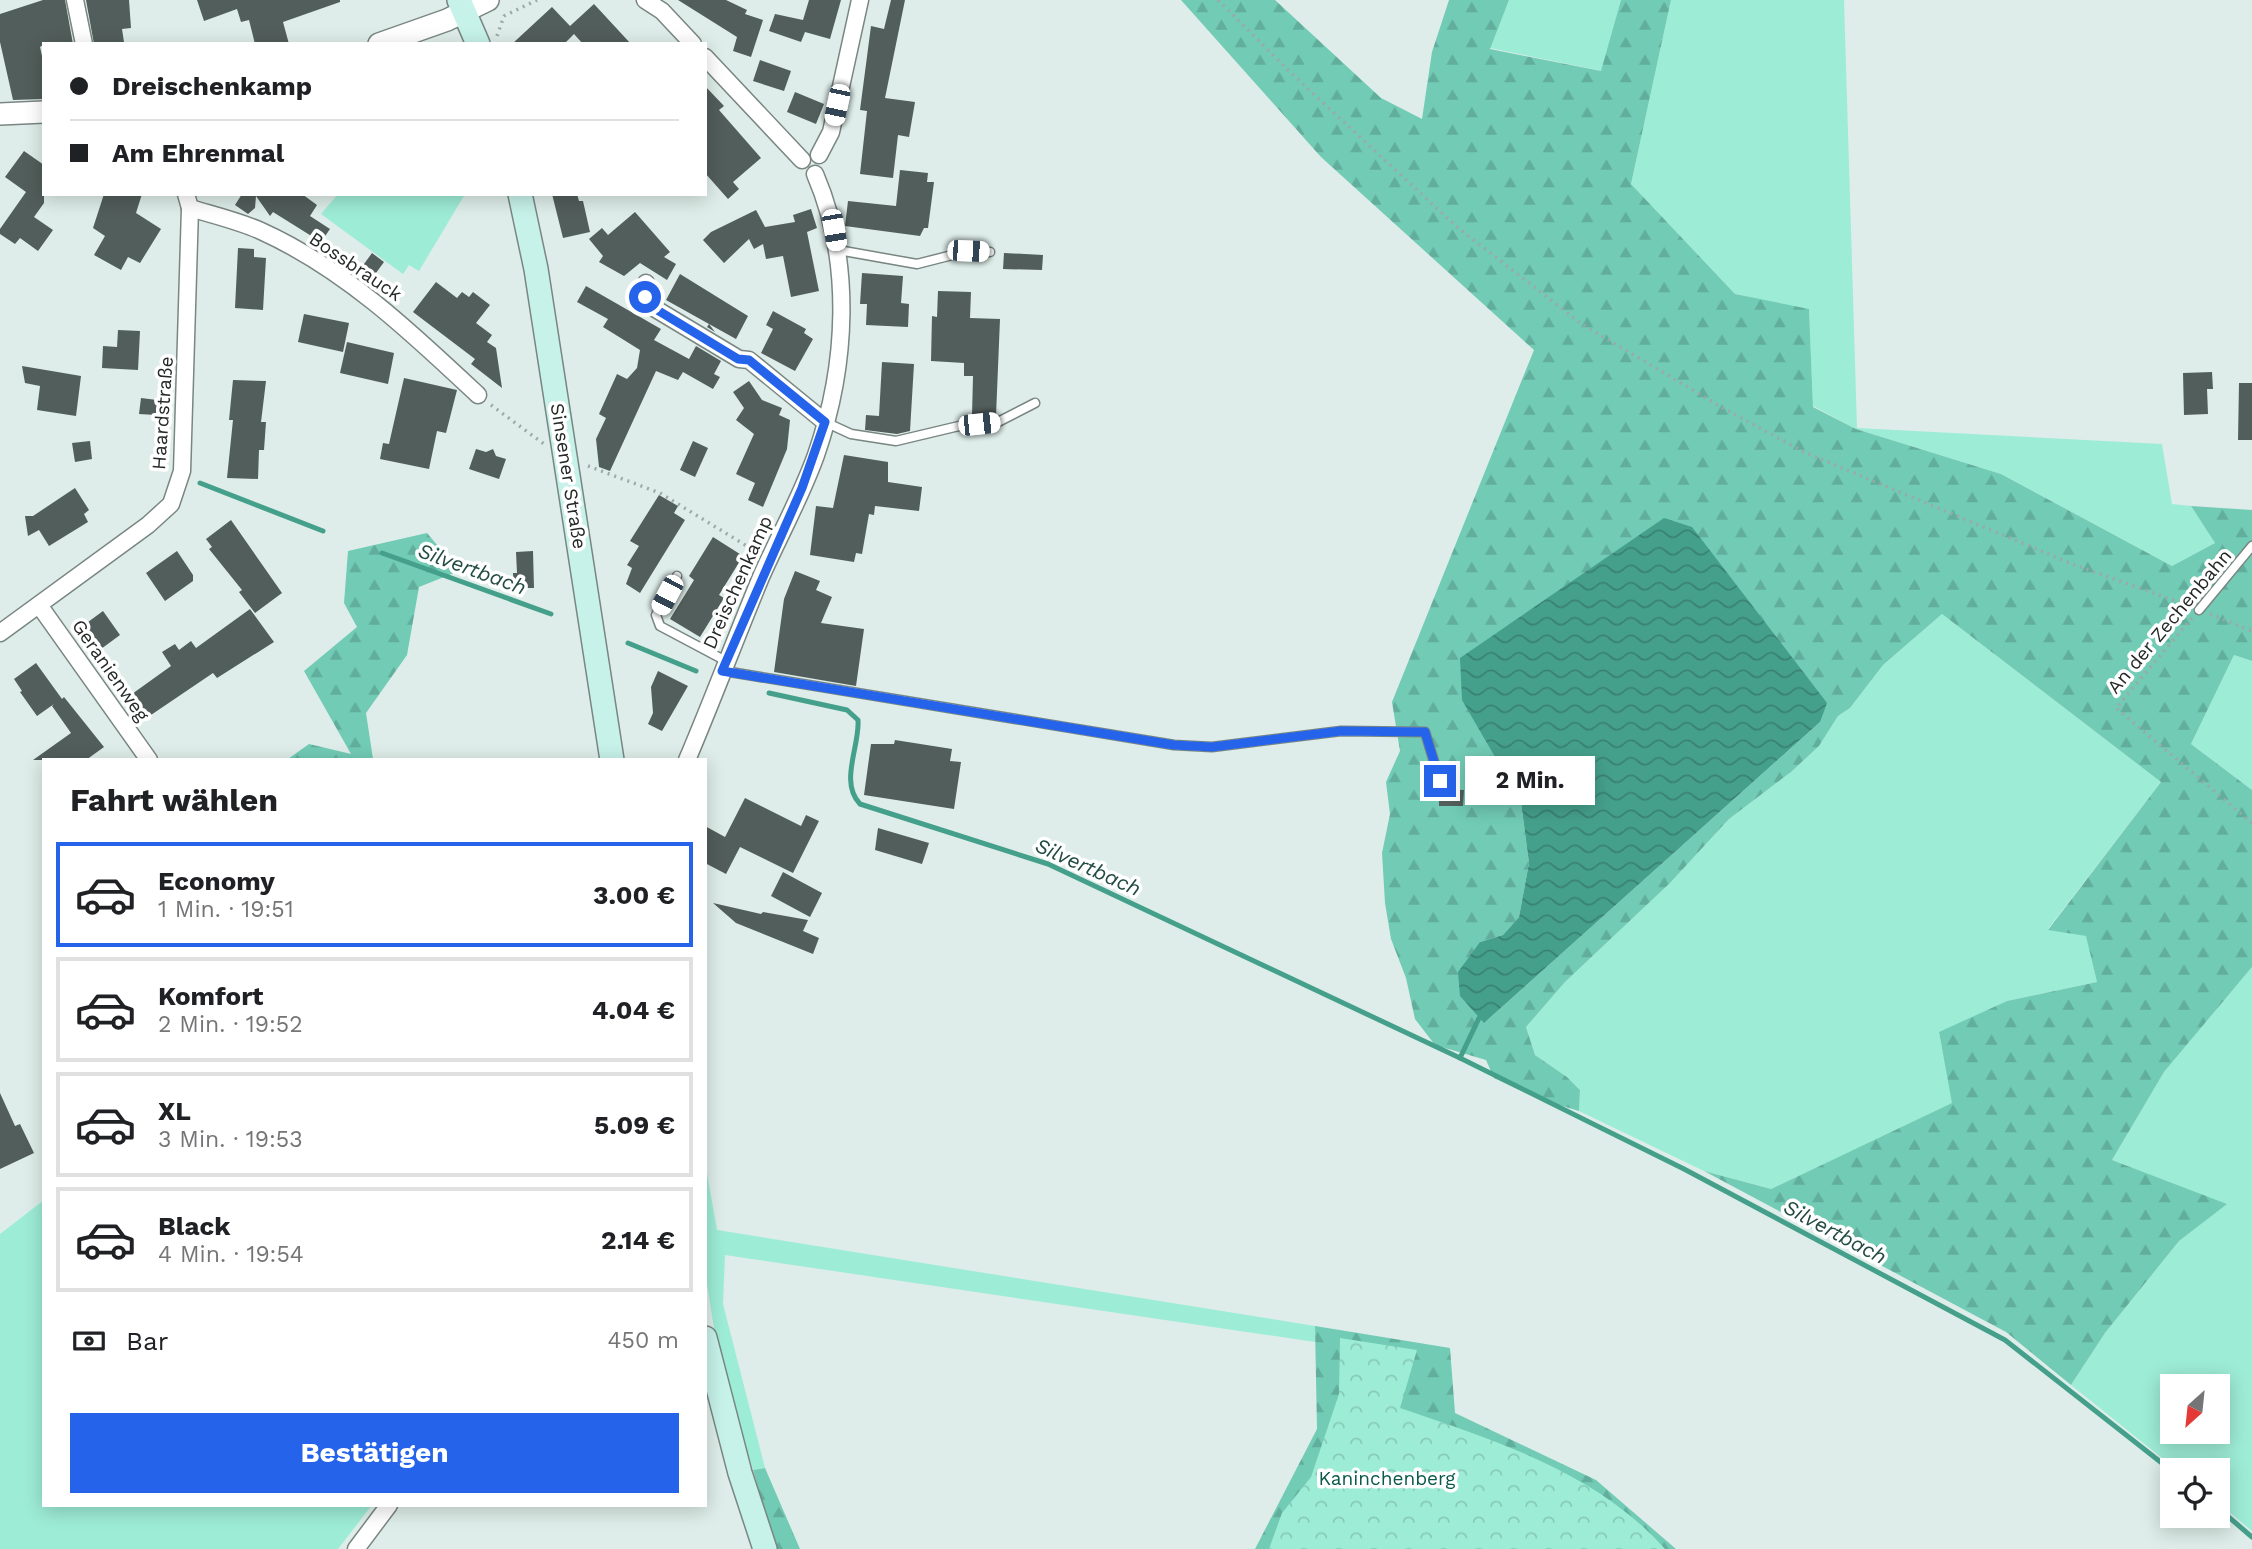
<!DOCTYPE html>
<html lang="de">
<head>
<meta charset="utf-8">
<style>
	body { margin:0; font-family:"Work Sans",sans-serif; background:#f2f2f2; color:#202124; height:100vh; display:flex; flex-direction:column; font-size:26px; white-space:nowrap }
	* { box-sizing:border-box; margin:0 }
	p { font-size:23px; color:#757577 }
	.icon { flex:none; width:38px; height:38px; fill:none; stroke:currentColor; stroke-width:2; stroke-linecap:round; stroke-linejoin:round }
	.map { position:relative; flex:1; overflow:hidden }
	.panel { position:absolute; left:42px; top:758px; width:665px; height:749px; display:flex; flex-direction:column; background:#fff; border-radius:0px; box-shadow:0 4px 18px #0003 }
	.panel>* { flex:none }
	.guide { position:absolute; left:42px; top:42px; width:665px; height:154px; border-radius:0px; box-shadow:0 4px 18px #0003; display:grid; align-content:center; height:154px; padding:0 28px; background:#fff }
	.needle { width:46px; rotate:207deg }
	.controls { position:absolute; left:2160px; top:1374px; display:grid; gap:14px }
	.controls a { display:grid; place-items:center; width:70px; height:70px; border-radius:0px; background:#fff; box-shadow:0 4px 18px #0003; font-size:35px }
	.end { position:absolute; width:32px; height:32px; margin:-16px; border:9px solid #2563eb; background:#fff; box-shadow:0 0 0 4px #fff }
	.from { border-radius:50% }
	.bubble { position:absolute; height:49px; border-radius:0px; background:#fff; box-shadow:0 4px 18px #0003; font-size:23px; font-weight:700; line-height:49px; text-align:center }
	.car { position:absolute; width:21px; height:42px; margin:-21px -10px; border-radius:9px; box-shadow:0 0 5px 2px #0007; background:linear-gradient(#fff 24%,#345 0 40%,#fff 0 76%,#345 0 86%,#fff 0) }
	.guide b { display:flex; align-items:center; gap:24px; height:66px; font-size:26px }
	.guide b+b { border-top:2px solid #e0e0e0 }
	.guide i { width:18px; height:18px; background:#202124 }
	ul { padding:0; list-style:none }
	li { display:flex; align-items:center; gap:21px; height:105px; margin:0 14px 10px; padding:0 14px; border:4px solid #e0e0e0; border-radius:0px }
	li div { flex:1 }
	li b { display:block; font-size:26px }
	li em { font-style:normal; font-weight:700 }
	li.current { border-color:#2563eb }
	li>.icon { width:63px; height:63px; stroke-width:1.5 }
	h2 { padding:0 28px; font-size:32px; line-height:84px }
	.pay { display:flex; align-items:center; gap:18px; height:77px; padding:0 28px; font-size:26px }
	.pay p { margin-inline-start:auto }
	.action { display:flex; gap:14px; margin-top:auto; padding:14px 28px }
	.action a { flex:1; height:80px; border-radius:0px; background:#2563eb; color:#fff; font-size:28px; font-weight:700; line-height:80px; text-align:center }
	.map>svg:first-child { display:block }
	.green { fill:#9decd6; fill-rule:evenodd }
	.forest { fill:url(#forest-firs); fill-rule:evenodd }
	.park { fill:url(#park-crowns) }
	.water { fill:url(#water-waves) }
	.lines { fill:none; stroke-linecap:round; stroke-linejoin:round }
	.stream { stroke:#45a08b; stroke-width:5 }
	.building { fill:#525e5b }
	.service-casing { stroke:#798682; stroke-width:11 }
	.minor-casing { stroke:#798682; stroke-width:19 }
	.tertiary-casing { stroke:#798682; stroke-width:24 }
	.secondary-casing { stroke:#798682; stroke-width:26 }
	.path { stroke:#9da9a5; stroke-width:3.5; stroke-dasharray:2 5; stroke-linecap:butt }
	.service { stroke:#fff; stroke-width:8 }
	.minor { stroke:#fff; stroke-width:16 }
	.tertiary { stroke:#fff; stroke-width:21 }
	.secondary { stroke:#c6f2e9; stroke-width:23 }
	.route { stroke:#2563eb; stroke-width:9 }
	.labels { text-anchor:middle; stroke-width:7; stroke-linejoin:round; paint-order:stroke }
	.street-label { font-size:19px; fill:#242927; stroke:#fff }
	.park-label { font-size:19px; fill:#0b594a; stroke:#fff }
	.water-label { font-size:21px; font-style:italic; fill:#224b41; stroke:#fff }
</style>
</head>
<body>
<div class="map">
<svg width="2252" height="1549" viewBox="0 0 2252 1549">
	<defs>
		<pattern id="forest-firs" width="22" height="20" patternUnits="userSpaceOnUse" patternTransform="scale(1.75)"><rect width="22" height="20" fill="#71cbb5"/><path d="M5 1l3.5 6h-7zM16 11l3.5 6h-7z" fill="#62ae9c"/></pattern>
		<pattern id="park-crowns" width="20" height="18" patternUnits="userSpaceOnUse" patternTransform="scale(1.75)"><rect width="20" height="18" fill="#9decd6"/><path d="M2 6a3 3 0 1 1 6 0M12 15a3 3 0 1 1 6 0" fill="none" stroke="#87cab8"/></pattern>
		<pattern id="water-waves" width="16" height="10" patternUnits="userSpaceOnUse" patternTransform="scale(1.75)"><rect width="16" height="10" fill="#45a08b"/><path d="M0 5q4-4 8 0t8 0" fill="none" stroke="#398272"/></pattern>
	</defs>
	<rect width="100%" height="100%" fill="#deede9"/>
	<g class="green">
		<path d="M1509 0H1621L1602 71 1490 48Z"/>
		<path d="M1671 0H1844L1857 428 2162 444 2172 504 2191 506 2215 543 2172 566 2001 474 1856 429 1813 406 1809 310 1735 294 1631 184Z"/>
		<path d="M338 194H465L419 271 409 265 403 274 321 214Z"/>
		<path d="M1942 614 2161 782 2048 929 2087 936 2097 982 2007 1001 1939 1033 1953 1103 1771 1189 1704 1171 1579 1111 1580 1090 1567 1077 1535 1055 1526 1027 1565 982 1670 883 1729 819 1791 772 1819 746 1838 716 1850 708 1883 665Z"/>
		<path d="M2234 655 2252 661V790L2191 744Z"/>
		<path d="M2252 967V1531L2217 1502V1470H2177L2071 1385 2105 1333 2179 1241 2226 1204 2112 1160 2164 1072ZM2172 1386H2217V1432H2172Z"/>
		<path d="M705 1162 717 1230 1315 1326V1342L725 1255 723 1304 765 1468 753 1470 718 1354 705 1271Z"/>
		<path d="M44 1200V1505H372L338 1549H0V1234Z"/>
	</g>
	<g class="forest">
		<path d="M1181 0H1275L1381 98 1422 119 1432 52 1449 0H1509L1490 49 1601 71 1621 0H1671L1631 184 1735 294 1809 309 1813 407 1856 429 2001 474 2172 566 2215 543 2191 506 2252 510V661L2234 655 2191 744 2252 790V967L2164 1072 2112 1160 2227 1204 2179 1241 2105 1333 2071 1385 2006 1332 1704 1171 1771 1189 1952 1103 1939 1032 2007 1001 2097 982 2086 936 2048 930 2161 782 1942 614 1883 665 1850 708 1838 716 1819 746 1791 772 1729 819 1670 883 1565 982 1526 1027 1535 1055 1567 1077 1580 1090 1579 1111 1539 1099 1494 1078 1486 1060 1435 1045 1415 1019 1406 978 1391 939 1385 903 1382 853 1390 814 1386 782 1400 751 1392 702 1534 350 1321 157ZM1463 700 1820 722 1484 1023 1480 942 1503 935 1519 917 1529 863 1521 802Z"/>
		<path d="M427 533 459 571 419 587 407 655 366 713 373 759H288L309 744 351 754 304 671 357 627 344 603 348 551Z"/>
		<path d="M1315 1326 1450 1348 1455 1413 1596 1480 1676 1549H1255L1317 1429Z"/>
		<path d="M765 1468 800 1549H775L753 1470Z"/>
	</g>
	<path class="park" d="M1340 1338 1417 1350 1400 1408C1494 1440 1597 1472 1665 1549H1269L1282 1513 1311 1477 1339 1394Z"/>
	<path class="water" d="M1664 518 1692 527 1827 703 1820 722 1484 1023 1460 996 1458 972 1480 942 1503 935 1519 917 1529 863 1521 802 1462 700 1460 658Z"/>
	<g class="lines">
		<g class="stream">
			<path d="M200 483 323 531"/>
			<path d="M382 553 551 614"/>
			<path d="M628 643 696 671"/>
			<path d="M769 693 847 710 858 720C860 746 839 782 860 804L1048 864 1460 1058 1684 1169 2005 1340 2172 1471"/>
			<path d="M1460 1058 1479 1018"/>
			<path d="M2217 1507 2252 1537"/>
		</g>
	</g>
	<g class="building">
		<path d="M43 0H65L73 44H44L40 47 44 65V99L13 100 0 42V14Z"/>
		<path d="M86 0H129L131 28 122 29 124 42 94 44Z"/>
		<path d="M197 0H340V2L283 22 289 44H255L249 20 241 22 237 9 204 21Z"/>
		<path d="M678 0H726L747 10 745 14 763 20 751 57 733 51 737 37Z"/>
		<path d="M809 0H841L830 39 805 32 801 42 769 31 775 14 803 20Z"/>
		<path d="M891 0H905L885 98 915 102 909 137 898 135 893 178 860 174 867 111 860 110 871 26 884 29Z"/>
		<path d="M594 4 631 44H583L574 34 564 44H512L552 7 570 26Z"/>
		<path d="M760 60 791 71 784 91 753 81Z"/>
		<path d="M705 86 724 106 719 110 761 158 733 182 739 189 728 199 705 173Z"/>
		<path d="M795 92 824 104 816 124 787 112Z"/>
		<path d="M24 151 44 165V203L34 217 53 230 38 251 20 238 15 244 0 234V229L26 192 5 177Z"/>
		<path d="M900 170 928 173 927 182H934L928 228H924L920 236 845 226 848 201 896 206Z"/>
		<path d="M104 194H142L136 213 161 229 140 263 128 257 121 270 94 255 105 236 93 228Z"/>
		<path d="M242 194H302L317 205 310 216 330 229 321 242 273 212 270 216 256 196 255 208 248 214 235 205Z"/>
		<path d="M552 194H577L579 201H583L590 232 563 238Z"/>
		<path d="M811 209 817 228 807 232 819 291 791 297 783 256 766 259 763 244 754 249 749 239 724 263 703 240 711 232 756 210 765 227 795 222 793 215Z"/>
		<path d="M635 212 670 252 664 257 676 264 667 280 640 263 624 276 599 262 603 256 589 239 602 228 608 235Z"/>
		<path d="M238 248 254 249V257L266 258 263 310 235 308Z"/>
		<path d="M372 253 384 262 368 284 356 275Z"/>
		<path d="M1004 253 1043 255 1042 270 1003 269Z"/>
		<path d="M862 273 903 276 901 303 909 304 908 327 866 325 867 304H860Z"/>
		<path d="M680 274 748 316 736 339 709 324 715 332 707 327 709 324 666 300Z"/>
		<path d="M436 282 457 298 462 292 469 297 473 292 490 305 476 323 492 335 487 342 496 348 502 388 471 364 475 359 413 312Z"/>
		<path d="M586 286 661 329 654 340 689 359 696 346 721 361 714 374 720 377 713 389 683 372 678 380 656 371 610 471 599 467 596 439 606 418 599 414 617 374 627 379 637 368 640 350 603 327 608 319 577 302Z"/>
		<path d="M938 291 971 292 970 318 1000 319 996 416 972 415 973 376H964V363L931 361 932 316 937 317Z"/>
		<path d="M773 311 806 329 804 333 813 339 795 371 761 353 773 329 766 325Z"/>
		<path d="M304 314 349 323 343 352 298 342Z"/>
		<path d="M118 330 140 331 138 370 102 368 103 346 117 347Z"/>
		<path d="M347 342 394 353 388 384 340 373Z"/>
		<path d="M882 362 914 364 910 431 897 434 865 430 866 415 879 416Z"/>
		<path d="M22 366 81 376 76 416 37 410 40 386 25 383Z"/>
		<path d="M2212 372 2213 389H2207L2208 414 2184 415 2183 373Z"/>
		<path d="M404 378 457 390 446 433 437 431 429 469 380 459 383 443 389 444Z"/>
		<path d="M233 380 266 381 261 422H266L264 450H259L258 479 227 478 233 420H229Z"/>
		<path d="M749 381 762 400 782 408 779 415 790 420 787 449 763 507 748 500 755 483 736 474 754 434 736 420 744 408 733 392Z"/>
		<path d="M2239 383H2252V440H2238Z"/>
		<path d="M141 398 157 400 156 415 139 414Z"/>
		<path d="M90 441 92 459 75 462 72 443Z"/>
		<path d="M693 441 708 448 695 477 680 470Z"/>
		<path d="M476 449 486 452 493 449 496 456 506 459 499 479 469 469Z"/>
		<path d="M844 455 888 462V482L922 487 919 511 875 506 874 515 869 514 862 554 856 553 854 562 810 555 816 506 833 508Z"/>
		<path d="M75 488 89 510 84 514 88 522 49 546 39 530 28 536 25 516H33Z"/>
		<path d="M659 495 678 506 674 513 685 520 640 593 626 584 632 568 627 565 639 546 630 541Z"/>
		<path d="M231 520 282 593 255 613 239 592 242 590 209 549 212 547 206 539Z"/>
		<path d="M713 537 743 556 719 595 724 598 700 637 670 619 694 580 689 576Z"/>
		<path d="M177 551 193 575V581L165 601 146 573Z"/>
		<path d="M533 551 534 588H514L513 573H517L516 552Z"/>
		<path d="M795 571 820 581 816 590 832 597 821 623 864 629 856 686 774 672 784 599Z"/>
		<path d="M250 609 274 642 217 678 213 673 148 717 132 694 171 666 162 652 175 644 179 650 191 641 196 648Z"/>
		<path d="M103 611 120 635 101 649 84 625Z"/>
		<path d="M36 663 62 699 64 697 104 747 86 760H33L71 733 52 706 54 704 37 716 20 692 22 691 14 679Z"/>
		<path d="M658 671 688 686 662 731 648 724 653 713 651 687Z"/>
		<path d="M895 740 952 749 950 761 961 762 954 809 864 795 871 744H894Z"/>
		<path d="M1439 789 1464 790 1463 806H1439Z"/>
		<path d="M745 798 801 826 806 815 819 821 793 873 740 847 726 874 705 863V826L725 837Z"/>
		<path d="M878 828 929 843 922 864 875 850Z"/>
		<path d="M783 872 822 893 810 917 771 896Z"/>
		<path d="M713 903 761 914 763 912 808 920 803 931 819 938 813 954 736 923Z"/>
		<path d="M0 1093 15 1126 20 1124 34 1153 0 1169Z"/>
	</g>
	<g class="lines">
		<g class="service-casing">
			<g id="service">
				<path d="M838 250 917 264 968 251 990 252"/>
				<path d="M825 422 851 434 896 441 959 426 998 422 1035 403"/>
				<path d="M677 576 656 615 660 626 726 661"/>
				<path d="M2199 610 2252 546"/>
				<path d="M724 671 1174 745 1212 747 1341 731 1425 732 1440 781"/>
			</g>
		</g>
		<g class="minor-casing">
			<g id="minor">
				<path d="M75 0 84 44"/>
				<path d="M645 0 662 11 693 44"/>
				<path d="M705 57 802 160"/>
				<path d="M819 155 831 132 860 0"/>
				<path d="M190 208C213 215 239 221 261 231 345 269 412 333 478 395"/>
				<path d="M646 283 645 297 649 305 739 359 749 360 825 422"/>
				<path d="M39 605 149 760"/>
				<path d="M0 633 148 525 171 504 182 471 190 208 186 194"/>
				<path d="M687 760C713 699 736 637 761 577 779 536 801 497 816 455 847 366 853 262 815 174"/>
				<path d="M356 1549 389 1505"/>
			</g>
		</g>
		<g class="tertiary-casing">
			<g id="tertiary">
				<path d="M379 44 447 20 488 0"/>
				<path d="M0 114 44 112"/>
			</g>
		</g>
		<g class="secondary-casing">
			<g id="secondary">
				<path d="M459 0 478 44"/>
				<path d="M520 194 536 269 612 760"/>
				<path d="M705 1338 740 1473 765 1549"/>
			</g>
		</g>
		<g class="path">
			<path d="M1218 0 1291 73 1457 227 1583 325 1723 408 1804 452 2072 564 2190 606"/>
			<path d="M497 36 504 16 537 0"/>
			<path d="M491 405 544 444"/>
			<path d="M588 466 660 493 755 551"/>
			<path d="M2210 614 2252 631"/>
			<path d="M2192 618 2116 708 2252 823"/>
		</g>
		<use href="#service" class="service"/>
		<use href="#minor" class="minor"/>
		<use href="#tertiary" class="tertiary"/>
		<use href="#secondary" class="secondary"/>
	</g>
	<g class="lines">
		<path class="route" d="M645 297 649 305 738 359 749 360 825 422 802 488 722 671 1174 745 1212 747 1341 731 1425 732 1440 781"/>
	</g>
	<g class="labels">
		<g class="street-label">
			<text transform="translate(356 266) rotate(34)" y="7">Bossbrauck</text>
			<text transform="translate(162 413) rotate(-86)" y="7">Haardstraße</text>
			<text transform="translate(569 476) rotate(81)" y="7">Sinsener Straße</text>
			<text transform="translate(737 582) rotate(-66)" y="7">Dreischenkamp</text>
			<text transform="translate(2169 621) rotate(-50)" y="7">An der Zechenbahn</text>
			<text transform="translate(111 670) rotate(55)" y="7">Geranienweg</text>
		</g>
		<g class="park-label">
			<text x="1387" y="1485">Kaninchenberg</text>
		</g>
		<g class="water-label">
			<text transform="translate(472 569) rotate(20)" y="7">Silvertbach</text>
			<text transform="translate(1088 867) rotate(24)" y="7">Silvertbach</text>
			<text transform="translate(1835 1232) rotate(28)" y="7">Silvertbach</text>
		</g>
	</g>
</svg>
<div class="controls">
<a><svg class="needle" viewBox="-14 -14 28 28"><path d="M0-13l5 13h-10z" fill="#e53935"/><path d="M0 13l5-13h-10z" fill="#757577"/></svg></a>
<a><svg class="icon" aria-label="locate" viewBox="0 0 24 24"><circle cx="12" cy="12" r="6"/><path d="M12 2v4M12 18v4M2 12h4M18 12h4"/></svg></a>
</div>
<i class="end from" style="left:645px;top:297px"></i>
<i class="end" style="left:1440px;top:781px"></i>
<div class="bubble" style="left:1465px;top:756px;width:130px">2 Min.</div>
<i class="car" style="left:837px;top:105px;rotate:192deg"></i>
<i class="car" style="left:834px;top:230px;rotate:170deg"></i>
<i class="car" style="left:968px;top:251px;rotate:92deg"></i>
<i class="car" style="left:979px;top:424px;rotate:84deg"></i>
<i class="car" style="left:667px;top:595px;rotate:208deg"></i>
<div class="guide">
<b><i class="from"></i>Dreischenkamp</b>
<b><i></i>Am Ehrenmal</b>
</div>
<section class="panel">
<h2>Fahrt wählen</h2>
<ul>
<li class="current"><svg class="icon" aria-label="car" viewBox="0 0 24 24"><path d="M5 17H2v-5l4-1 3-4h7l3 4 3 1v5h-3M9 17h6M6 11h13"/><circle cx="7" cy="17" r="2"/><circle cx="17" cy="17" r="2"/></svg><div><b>Economy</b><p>1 Min. · 19:51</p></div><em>3.00 €</em></li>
<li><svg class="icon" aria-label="car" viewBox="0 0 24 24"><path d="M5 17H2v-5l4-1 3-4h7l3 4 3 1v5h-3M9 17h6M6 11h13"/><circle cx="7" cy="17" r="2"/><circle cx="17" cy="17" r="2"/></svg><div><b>Komfort</b><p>2 Min. · 19:52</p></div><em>4.04 €</em></li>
<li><svg class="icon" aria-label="car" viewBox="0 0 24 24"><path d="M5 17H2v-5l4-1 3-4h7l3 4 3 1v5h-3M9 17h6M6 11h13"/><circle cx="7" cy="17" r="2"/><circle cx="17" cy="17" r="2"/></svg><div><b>XL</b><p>3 Min. · 19:53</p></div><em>5.09 €</em></li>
<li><svg class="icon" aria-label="car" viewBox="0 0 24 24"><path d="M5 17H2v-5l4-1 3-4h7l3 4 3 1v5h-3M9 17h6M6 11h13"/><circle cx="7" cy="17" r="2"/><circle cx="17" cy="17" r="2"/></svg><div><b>Black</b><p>4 Min. · 19:54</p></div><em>2.14 €</em></li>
</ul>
<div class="pay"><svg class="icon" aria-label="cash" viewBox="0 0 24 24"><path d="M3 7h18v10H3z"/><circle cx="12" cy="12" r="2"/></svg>Bar<p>450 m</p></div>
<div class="action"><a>Bestätigen</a></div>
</section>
</div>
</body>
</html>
